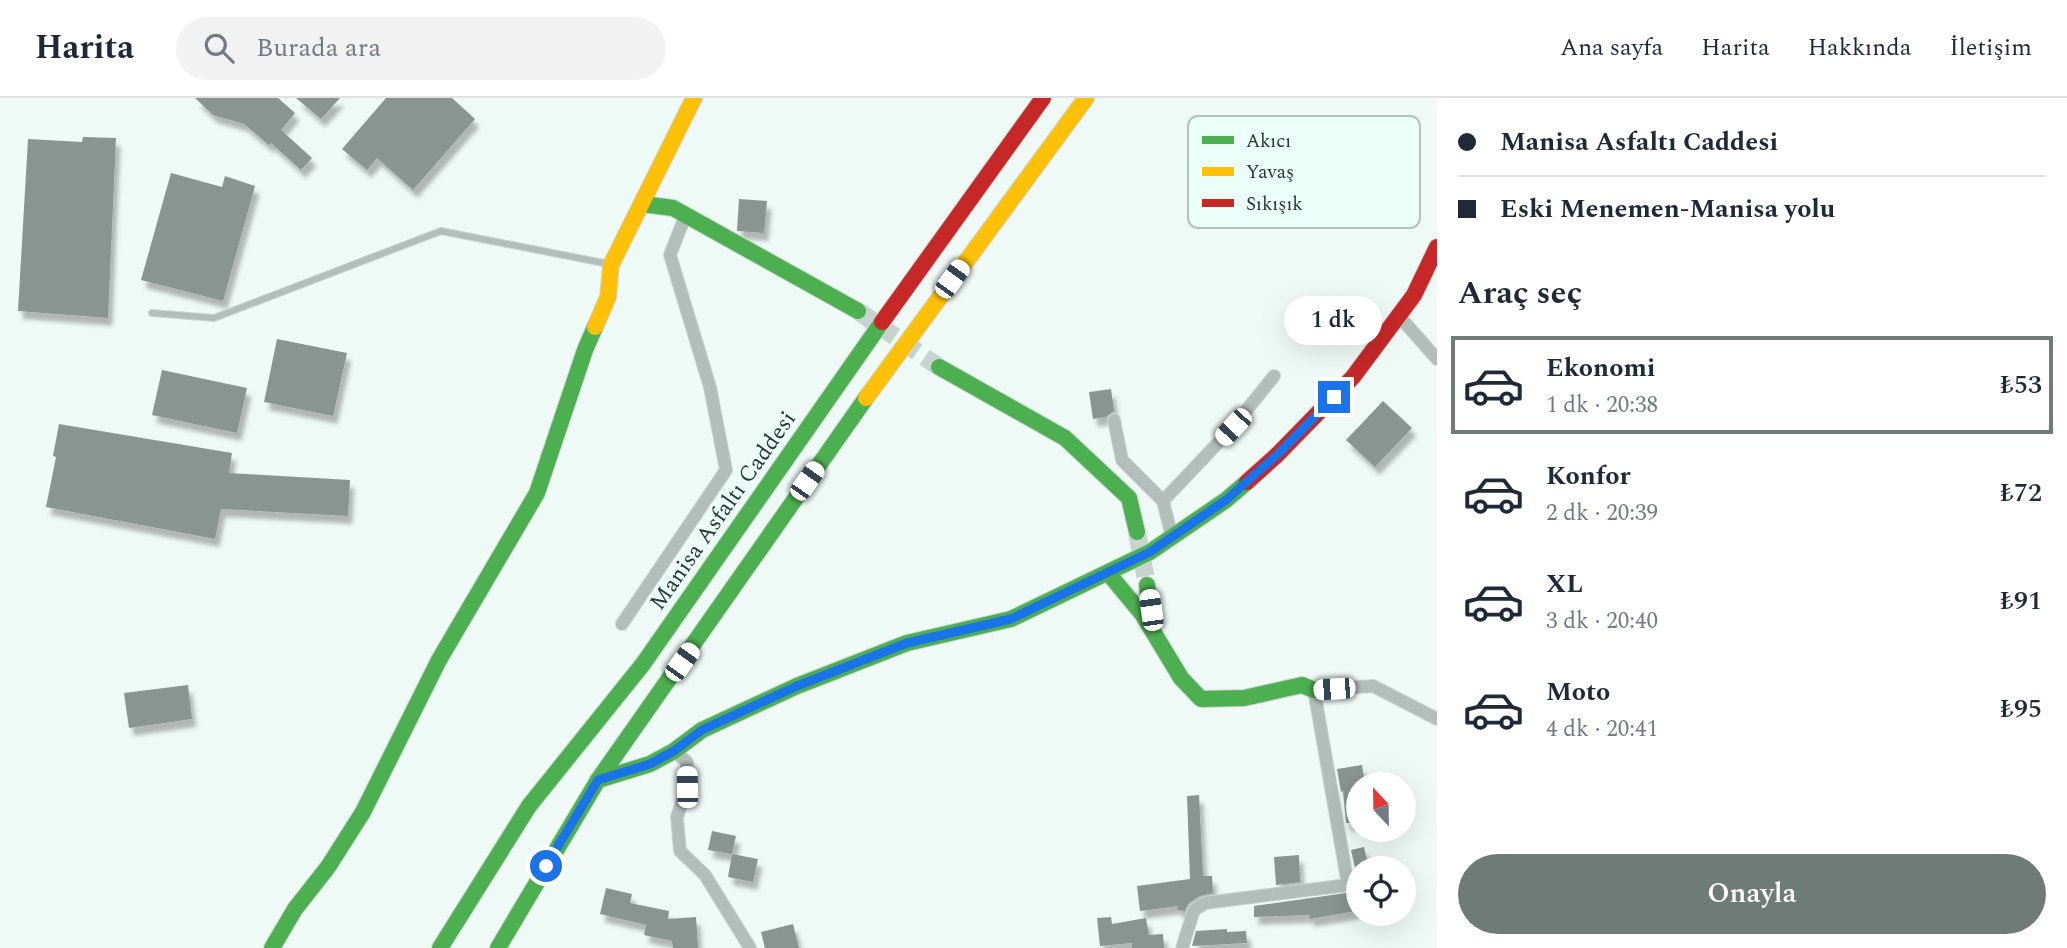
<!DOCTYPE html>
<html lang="tr">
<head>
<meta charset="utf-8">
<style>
	body { margin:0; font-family:Spectral,serif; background:#f2f2f3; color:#1f2937; height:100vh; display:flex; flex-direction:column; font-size:26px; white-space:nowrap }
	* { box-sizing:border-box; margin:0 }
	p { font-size:23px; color:#747a83 }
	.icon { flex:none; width:38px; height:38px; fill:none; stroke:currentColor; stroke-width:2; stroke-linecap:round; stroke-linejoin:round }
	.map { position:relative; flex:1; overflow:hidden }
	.drawer { display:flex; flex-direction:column; background:#fff; width:630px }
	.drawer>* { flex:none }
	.hud { display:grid; align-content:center; height:154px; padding:0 21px; background:#fff }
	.needle { width:46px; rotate:338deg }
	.controls { position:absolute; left:1346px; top:674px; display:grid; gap:14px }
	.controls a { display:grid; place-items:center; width:70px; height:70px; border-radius:50%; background:#fff; box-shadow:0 7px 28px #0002; font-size:35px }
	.end { position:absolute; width:32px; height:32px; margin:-16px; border:9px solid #1a73e8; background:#fff; box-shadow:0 0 0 4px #fff }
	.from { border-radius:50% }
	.bubble { position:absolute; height:49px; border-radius:24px; background:#fff; box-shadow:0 7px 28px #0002; font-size:23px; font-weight:600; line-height:49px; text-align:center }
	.car { position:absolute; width:21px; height:42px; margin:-21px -10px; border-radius:9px; box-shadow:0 0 5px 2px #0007; background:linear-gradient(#fff 24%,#345 0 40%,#fff 0 76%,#345 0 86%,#fff 0) }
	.hud b { display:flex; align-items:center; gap:24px; height:66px; font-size:26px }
	.hud b+b { border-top:2px solid #e0e1e3 }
	.hud i { width:18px; height:18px; background:#1f2937 }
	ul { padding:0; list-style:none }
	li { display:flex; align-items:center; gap:21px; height:98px; margin:0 14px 10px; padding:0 7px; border:4px solid transparent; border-radius:0px }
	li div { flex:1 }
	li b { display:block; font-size:26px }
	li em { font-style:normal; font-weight:600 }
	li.selected { border-color:#6e7b76 }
	li>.icon { width:63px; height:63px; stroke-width:1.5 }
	h2 { padding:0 21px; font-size:32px; line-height:84px }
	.primary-button { display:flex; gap:14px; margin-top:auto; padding:14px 21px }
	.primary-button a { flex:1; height:80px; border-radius:42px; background:#6e7b76; color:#fff; font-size:28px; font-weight:600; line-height:80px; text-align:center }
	header { display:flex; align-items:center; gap:42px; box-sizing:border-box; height:98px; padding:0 35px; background:#fff; border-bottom:2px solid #e0e1e3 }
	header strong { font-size:33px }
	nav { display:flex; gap:38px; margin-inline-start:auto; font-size:24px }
	.search { width:490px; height:63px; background:#f2f2f3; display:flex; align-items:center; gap:18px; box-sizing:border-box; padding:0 24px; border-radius:38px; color:#747a83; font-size:26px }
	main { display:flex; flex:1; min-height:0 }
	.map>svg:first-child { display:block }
	.building { fill:#8a9491; filter:url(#shadow) }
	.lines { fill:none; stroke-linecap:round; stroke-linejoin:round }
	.secondary-tunnel { stroke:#c7d3cf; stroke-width:18; stroke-dasharray:18 9; stroke-linecap:butt }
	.lane-casing { stroke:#ccd6d2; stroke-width:8 }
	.street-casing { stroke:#ccd6d2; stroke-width:14 }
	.fast-casing { stroke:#ccd6d2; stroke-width:18 }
	.slow-casing { stroke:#ccd6d2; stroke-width:18 }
	.jam-casing { stroke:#ccd6d2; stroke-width:18 }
	.lane { stroke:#b3beba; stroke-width:6 }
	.street { stroke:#b3beba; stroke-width:12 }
	.fast { stroke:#4caf50; stroke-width:16 }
	.slow { stroke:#ffc107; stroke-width:16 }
	.jam { stroke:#c62828; stroke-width:16 }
	.route { stroke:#1a73e8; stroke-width:9 }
	.labels { text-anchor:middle; stroke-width:7; stroke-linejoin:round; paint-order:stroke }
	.street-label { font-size:23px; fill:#293631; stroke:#ebfef7 }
	.key { fill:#ebfef7; stroke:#b1c2bc; stroke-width:2 }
	.key-label { font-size:19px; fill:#293631 }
</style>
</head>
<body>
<header>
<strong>Harita</strong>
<div class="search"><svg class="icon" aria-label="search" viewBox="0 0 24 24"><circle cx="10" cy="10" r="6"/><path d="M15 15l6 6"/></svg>Burada ara</div>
<nav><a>Ana sayfa</a><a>Harita</a><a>Hakkında</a><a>İletişim</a></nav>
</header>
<main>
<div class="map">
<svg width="1437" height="850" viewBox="0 0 1437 850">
	<defs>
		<filter id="shadow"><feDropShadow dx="4.5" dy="8" stdDeviation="2" flood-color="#0004"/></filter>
	</defs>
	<rect width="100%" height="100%" fill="#effaf6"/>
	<g class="building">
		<path d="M195 0H278L295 15 281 32 312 60 301 72 271 45 269 47 244 26 213 17Z"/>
		<path d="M296 0H340L321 21Z"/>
		<path d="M386 0H452L475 21 413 92 377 60 367 72 342 51Z"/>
		<path d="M83 39 116 40 108 220 18 213 28 41 82 44Z"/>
		<path d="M171 75 222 89 225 78 255 88 223 203 141 182Z"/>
		<path d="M739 101 767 103 764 135 737 133Z"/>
		<path d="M277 241 347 255 333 318 264 304Z"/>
		<path d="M162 272 247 290 237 335 152 317Z"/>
		<path d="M1111 291 1114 313 1106 319 1093 321 1089 294Z"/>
		<path d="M1383 303 1412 330 1375 369 1346 342Z"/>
		<path d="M59 326 232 355 229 375 350 382 348 418 221 411 215 441 46 409 56 359 53 358Z"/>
		<path d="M188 587 192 621 129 630 124 595Z"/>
		<path d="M1362 667 1365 686H1358V725H1346L1343 693 1341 694 1337 671Z"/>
		<path d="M1199 697 1203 778H1212L1213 795 1200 798 1189 805 1185 813 1177 812 1178 808 1140 813 1137 788 1190 781 1187 698Z"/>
		<path d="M712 733 736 738 732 756 708 752Z"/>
		<path d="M1364 749 1369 770H1355L1351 752Z"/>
		<path d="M732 756 758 761 753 784 728 779Z"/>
		<path d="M1299 757 1300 784 1276 787 1274 759Z"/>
		<path d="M606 790 632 796 630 805 669 813 668 821 696 819 698 850H673L672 843 644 837 646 827 600 816Z"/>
		<path d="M1353 794 1356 813 1310 821 1309 817 1254 819V808Z"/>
		<path d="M1111 819 1112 826 1146 820 1149 837 1163 836 1164 850H1132V845L1100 848 1097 820Z"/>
		<path d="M793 826 799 850H765L761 834Z"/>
		<path d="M1227 831V834L1246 833 1247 845 1192 848 1196 833Z"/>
	</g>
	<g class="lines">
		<g class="secondary-tunnel">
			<path d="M858 213 939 269"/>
			<path d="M1137 434 1147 487"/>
		</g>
		<g class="lane-casing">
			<path id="lane" d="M152 215 214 220 441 133 609 166"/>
		</g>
		<g class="street-casing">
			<g id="street">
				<path d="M1399 218 1437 261"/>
				<path d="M1114 322 1122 362 1163 403"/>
				<path d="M1172 439 1163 403 1233 329 1274 278"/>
				<path d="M622 526 726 372 710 289 670 157 686 116"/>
				<path d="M674 653 687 664V689L677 719 680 753 705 777 750 850"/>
				<path d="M1182 850 1194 812 1205 805 1348 787 1314 592 1373 588 1437 621"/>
			</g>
		</g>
		<g class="fast-casing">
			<g id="fast">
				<path d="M642 106 673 110 858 213"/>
				<path d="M939 269 1065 340 1129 400 1137 434"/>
				<path d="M1108 475 1143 517 1181 580 1201 601 1244 600 1302 587 1314 592"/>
				<path d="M1147 487 1153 528"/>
				<path d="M598 682 650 666 674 653 702 632 797 588 907 545 1011 521 1150 454 1226 402 1247 384"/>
				<path d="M272 850 295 811 328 769 363 714 439 562 537 395 585 252 595 229"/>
				<path d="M440 850 529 708 643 566 882 224"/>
				<path d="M498 850 598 682 866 300"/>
			</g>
		</g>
		<g class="slow-casing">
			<g id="slow">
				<path d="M595 229 608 199 611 167 694 0"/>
				<path d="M866 300 1086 0"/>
			</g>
		</g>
		<g class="jam-casing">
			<g id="jam">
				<path d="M882 224 1043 0"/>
				<path d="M1247 384 1278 356 1353 279 1414 197 1437 149"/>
			</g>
		</g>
		<use href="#lane" class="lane"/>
		<use href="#street" class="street"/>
		<use href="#fast" class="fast"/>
		<use href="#slow" class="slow"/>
		<use href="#jam" class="jam"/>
	</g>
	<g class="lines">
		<path class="route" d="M546 768 598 682 650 666 674 653 702 632 797 588 907 545 1011 521 1150 454 1226 402 1278 356 1334 299"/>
	</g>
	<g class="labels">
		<g class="street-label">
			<text transform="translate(722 412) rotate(-55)" y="8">Manisa Asfaltı Caddesi</text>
		</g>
	</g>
	<rect x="1188" y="18" width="232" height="112" rx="10" class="key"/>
	<rect x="1202" y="38" width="32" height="8" fill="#4caf50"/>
	<rect x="1202" y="69" width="32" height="9" fill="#ffc107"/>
	<rect x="1202" y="101" width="32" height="8" fill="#c62828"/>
	<g class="key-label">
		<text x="1246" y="49">Akıcı</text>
		<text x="1246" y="80">Yavaş</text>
		<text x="1246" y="112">Sıkışık</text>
	</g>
</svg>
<div class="controls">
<a><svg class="needle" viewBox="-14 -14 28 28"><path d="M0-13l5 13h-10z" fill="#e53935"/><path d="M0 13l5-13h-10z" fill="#747a83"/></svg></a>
<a><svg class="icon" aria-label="locate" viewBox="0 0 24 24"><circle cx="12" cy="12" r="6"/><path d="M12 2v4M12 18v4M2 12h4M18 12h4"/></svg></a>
</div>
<i class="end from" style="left:546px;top:768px"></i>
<i class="end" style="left:1334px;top:299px"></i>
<div class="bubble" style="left:1284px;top:198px;width:98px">1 dk</div>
<i class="car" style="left:952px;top:181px;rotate:36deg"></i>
<i class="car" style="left:1233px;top:329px;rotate:223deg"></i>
<i class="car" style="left:807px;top:383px;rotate:35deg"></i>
<i class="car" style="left:1151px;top:512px;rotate:352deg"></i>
<i class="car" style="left:682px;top:564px;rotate:36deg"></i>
<i class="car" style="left:1334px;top:591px;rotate:266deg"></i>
<i class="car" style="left:687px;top:689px;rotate:359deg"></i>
</div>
<section class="drawer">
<div class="hud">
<b><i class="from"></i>Manisa Asfaltı Caddesi</b>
<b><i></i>Eski Menemen-Manisa yolu</b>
</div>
<h2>Araç seç</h2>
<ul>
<li class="selected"><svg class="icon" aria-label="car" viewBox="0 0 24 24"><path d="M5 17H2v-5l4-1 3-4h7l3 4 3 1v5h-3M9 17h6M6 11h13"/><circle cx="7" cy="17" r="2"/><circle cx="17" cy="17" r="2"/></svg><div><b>Ekonomi</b><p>1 dk · 20:38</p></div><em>₺53</em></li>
<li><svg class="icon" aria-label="car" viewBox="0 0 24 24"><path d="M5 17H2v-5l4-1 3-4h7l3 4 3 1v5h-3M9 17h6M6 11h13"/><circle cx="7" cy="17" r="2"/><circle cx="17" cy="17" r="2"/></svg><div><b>Konfor</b><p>2 dk · 20:39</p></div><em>₺72</em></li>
<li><svg class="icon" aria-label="car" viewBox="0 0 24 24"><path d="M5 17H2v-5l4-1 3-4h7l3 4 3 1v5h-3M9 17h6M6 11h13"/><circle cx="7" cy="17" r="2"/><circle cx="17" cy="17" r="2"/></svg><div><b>XL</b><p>3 dk · 20:40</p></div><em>₺91</em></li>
<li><svg class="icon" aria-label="car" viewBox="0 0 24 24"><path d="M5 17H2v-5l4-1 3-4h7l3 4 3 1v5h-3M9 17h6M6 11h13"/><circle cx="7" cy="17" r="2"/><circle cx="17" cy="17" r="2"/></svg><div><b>Moto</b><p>4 dk · 20:41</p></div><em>₺95</em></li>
</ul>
<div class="primary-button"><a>Onayla</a></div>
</section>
</main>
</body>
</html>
